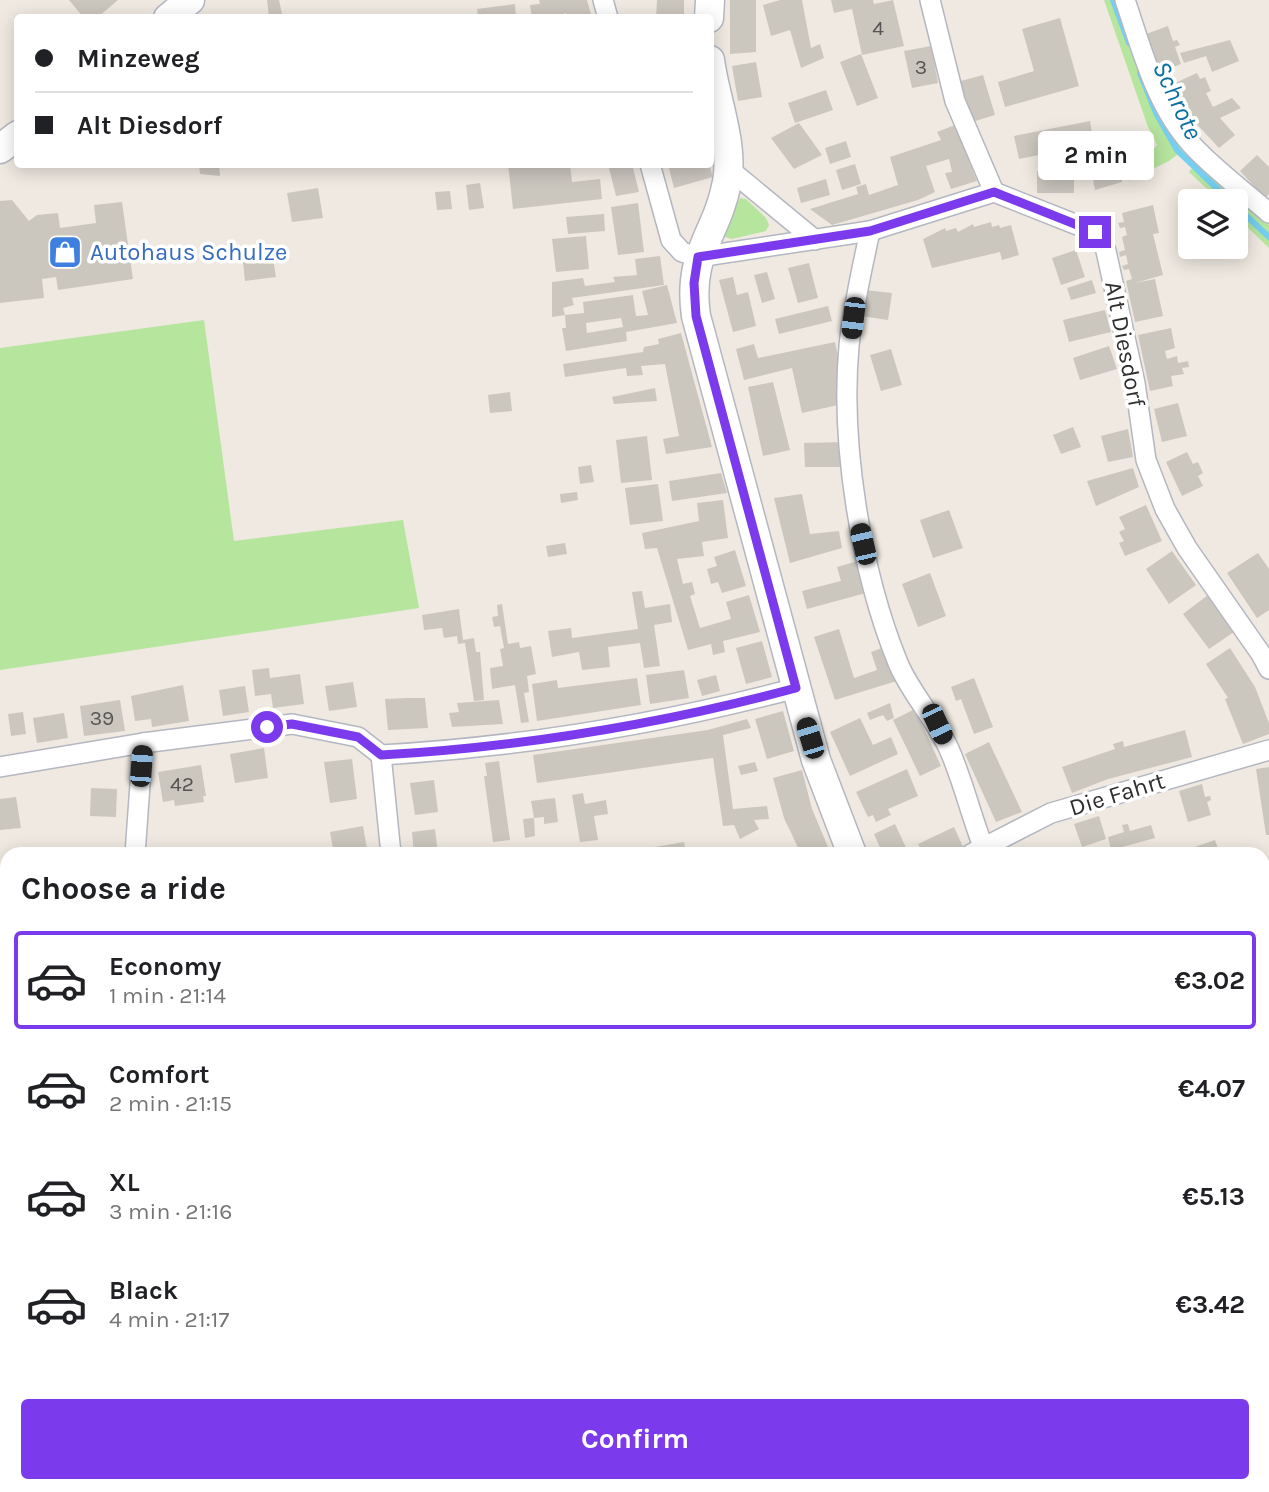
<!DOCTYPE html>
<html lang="en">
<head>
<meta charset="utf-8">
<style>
	body { margin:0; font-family:Karla,sans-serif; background:#f2f2f2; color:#202124; height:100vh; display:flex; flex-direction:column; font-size:26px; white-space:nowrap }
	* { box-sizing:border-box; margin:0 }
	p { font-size:23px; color:#757577 }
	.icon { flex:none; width:38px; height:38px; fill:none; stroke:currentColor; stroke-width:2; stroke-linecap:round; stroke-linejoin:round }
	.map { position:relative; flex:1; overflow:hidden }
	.panel { position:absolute; left:0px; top:847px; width:1270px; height:646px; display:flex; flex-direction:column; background:#fff; border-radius:21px 21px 0 0; box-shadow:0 4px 18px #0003 }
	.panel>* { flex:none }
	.hud { position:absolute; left:14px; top:14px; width:700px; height:154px; border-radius:7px; box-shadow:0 4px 18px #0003; display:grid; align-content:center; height:154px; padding:0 21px; background:#fff }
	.controls { position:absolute; left:1178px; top:189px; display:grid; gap:14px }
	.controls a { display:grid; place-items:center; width:70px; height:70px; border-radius:7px; background:#fff; box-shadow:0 4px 18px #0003; font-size:35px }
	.end { position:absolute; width:32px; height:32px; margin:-16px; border:9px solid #7c3aed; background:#fff; box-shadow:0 0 0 4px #fff }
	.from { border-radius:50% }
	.bubble { position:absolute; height:49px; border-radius:7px; background:#fff; box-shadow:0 4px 18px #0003; font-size:23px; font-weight:700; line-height:49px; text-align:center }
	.car { position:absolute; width:21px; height:42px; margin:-21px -10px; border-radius:9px; box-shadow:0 0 5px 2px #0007; background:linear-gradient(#222 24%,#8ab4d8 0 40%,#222 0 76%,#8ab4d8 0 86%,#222 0) }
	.hud b { display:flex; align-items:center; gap:24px; height:66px; font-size:26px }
	.hud b+b { border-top:2px solid #e0e0e0 }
	.hud i { width:18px; height:18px; background:#202124 }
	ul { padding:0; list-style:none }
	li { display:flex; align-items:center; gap:21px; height:98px; margin:0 14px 10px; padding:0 7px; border:4px solid transparent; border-radius:7px }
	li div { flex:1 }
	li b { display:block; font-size:26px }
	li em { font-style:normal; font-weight:700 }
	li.on { border-color:#7c3aed }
	li>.icon { width:63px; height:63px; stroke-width:1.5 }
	h2 { padding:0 21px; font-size:32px; line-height:84px }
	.primary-button { display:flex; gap:14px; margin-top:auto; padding:14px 21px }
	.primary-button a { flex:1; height:80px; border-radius:7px; background:#7c3aed; color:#fff; font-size:28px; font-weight:700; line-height:80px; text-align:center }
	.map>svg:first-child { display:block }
	.green { fill:#b6e59e }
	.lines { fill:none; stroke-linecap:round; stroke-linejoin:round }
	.stream { stroke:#75cff0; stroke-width:6 }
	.building { fill:#cbc7bf; fill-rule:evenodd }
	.minor-casing { stroke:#b4b7c1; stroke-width:22 }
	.secondary-casing { stroke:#b4b7c1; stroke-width:31 }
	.minor { stroke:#fff; stroke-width:19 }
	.secondary { stroke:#fff; stroke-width:28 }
	.route { stroke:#7c3aed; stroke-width:9 }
	.labels { text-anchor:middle; stroke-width:7; stroke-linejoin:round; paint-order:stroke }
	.number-label { font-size:21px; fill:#555452 }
	.shop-label { font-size:24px; fill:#366cbe; stroke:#fff; text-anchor:start }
	.street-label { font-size:24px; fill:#2e2e2e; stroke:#fff }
	.water-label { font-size:26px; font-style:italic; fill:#0d6fa3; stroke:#fff }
</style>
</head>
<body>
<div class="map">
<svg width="1269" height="1492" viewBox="0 0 1269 1492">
	<rect width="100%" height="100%" fill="#efe9e1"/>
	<g class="green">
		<path d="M1104 0H1118L1153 102 1182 151 1169 161 1128 181 1157 145 1148 127Z"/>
		<path d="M1199 160 1269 225V248L1236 216V201H1220L1189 172Z"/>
		<path d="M740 198 746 199 766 218 769 225 766 231 732 239 725 237 723 234Z"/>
		<path d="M204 320 234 541 403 520 419 608 0 670V348Z"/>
	</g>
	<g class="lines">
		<g class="stream">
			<path d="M1113 0 1129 43"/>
			<path d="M1140 73 1156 113 1177 150 1230 201"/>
			<path d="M1236 206 1269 237"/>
		</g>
	</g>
	<g class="building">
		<path d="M69 0H118L97 18H84Z"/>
		<path d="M267 0H279L282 14 269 16Z"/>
		<path d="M539 0H587L592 18H567L566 13 551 18H532L530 5 540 4Z"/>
		<path d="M657 0H684V18H656Z"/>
		<path d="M730 0H756V52L730 54Z"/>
		<path d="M780 0H802L811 48 820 44 824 58 801 68 790 30 771 36 763 5Z"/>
		<path d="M831 0H873L874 4 893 0 904 46 862 55 852 9 834 13Z"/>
		<path d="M515 4 516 18H478L477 9Z"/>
		<path d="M1060 18 1079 86 1005 107 998 82 1034 71 1022 29Z"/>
		<path d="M1168 26 1173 41 1177 40 1180 45 1175 47 1181 64 1160 72 1146 34Z"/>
		<path d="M1230 40 1239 61 1212 72 1206 56 1184 63 1180 53Z"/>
		<path d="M931 46 938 83 912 88 904 51Z"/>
		<path d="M861 54 878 98 857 106 840 62Z"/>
		<path d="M756 62 762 97 738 101 732 66Z"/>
		<path d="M1197 73 1200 79 1205 77 1211 91 1206 93 1213 107 1232 98 1241 108 1220 118 1235 135 1219 148 1190 117 1175 83Z"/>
		<path d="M983 75 995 115 969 123 957 82Z"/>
		<path d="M826 90 833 110 795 123 788 103Z"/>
		<path d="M1090 121 1094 144 1019 159 1014 136Z"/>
		<path d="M799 123 822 155 794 169 771 138Z"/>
		<path d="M955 125 977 181 951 189 945 173 952 172 949 159 926 166 935 192 918 200 832 225 810 209 858 194 856 187 866 184 869 195 898 185 890 157 941 140 937 132Z"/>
		<path d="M846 141 851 157 830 164 825 148Z"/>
		<path d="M1105 149 1107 160 1118 158 1122 182 1095 190 1088 153Z"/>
		<path d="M1257 155 1269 167V194L1265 198 1240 171Z"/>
		<path d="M199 164H219L220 176 200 174Z"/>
		<path d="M508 164H570L572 182 600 179 602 199 513 209Z"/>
		<path d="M608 164H632L639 192 616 196Z"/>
		<path d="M668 164H709L713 177 674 188Z"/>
		<path d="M855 164 861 184 842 190 836 170Z"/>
		<rect x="1037" y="171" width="37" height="22"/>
		<path d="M826 179 830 195 801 203 797 188Z"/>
		<path d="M480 183 484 208 469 210 466 185Z"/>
		<path d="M318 188 323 218 292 222 287 193Z"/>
		<path d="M450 191 452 209 437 210 435 192Z"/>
		<path d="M12 200 29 221 37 215 58 213 60 228 96 223 94 205 122 202 133 279 58 290 56 277 42 279 44 298 0 303V201Z"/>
		<path d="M638 203 644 252 618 255 611 207Z"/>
		<path d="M1153 205 1159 233 1153 234 1163 275 1135 283 1155 279 1163 316 1135 322 1126 281 1132 279 1129 269 1124 270 1122 266 1128 264 1126 255 1120 257 1119 252 1125 250 1122 237 1127 235 1125 227 1120 228 1118 223 1124 222 1122 213Z"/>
		<path d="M604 214 605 231 568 234 566 217Z"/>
		<path d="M991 222 992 227 999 225 1000 228 1011 225 1019 255 1002 260 1000 252 932 268 923 239 945 228 946 231 956 228 958 232 973 224 974 227Z"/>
		<path d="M586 236 589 269 556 272 552 239Z"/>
		<path d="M1076 250 1085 277 1061 285 1052 258Z"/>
		<path d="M660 256 664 285 572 298 574 305 563 308 565 315 552 317V282L583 278 585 286 615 282 613 277 637 275 635 259Z"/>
		<path d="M273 258 276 277 245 281 243 262Z"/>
		<path d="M809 263 818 298 798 303 788 268Z"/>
		<path d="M767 272 775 299 762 303 754 275Z"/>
		<path d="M733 277 737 295 748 292 756 326 733 332 719 280Z"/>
		<path d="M1092 280 1096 293 1071 300 1067 288Z"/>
		<path d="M667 285 677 323 626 332 627 341 566 351 562 328H566L565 315 584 313 583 302 633 295 636 316 648 315 642 291ZM621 318 623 327 587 333 586 323Z"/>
		<path d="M865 290 892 293 888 320 861 316Z"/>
		<path d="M828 306 832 321 779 334 775 319Z"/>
		<path d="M1105 310 1111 332 1069 342 1063 320Z"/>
		<path d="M1171 328 1175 348 1165 351 1167 359 1177 356 1178 363 1188 361 1189 367 1182 368 1184 374 1171 376 1173 386 1150 391 1138 335Z"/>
		<path d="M681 333 712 447 666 454 663 439 679 436 665 364 641 366 643 375 627 376 626 368 565 377 563 364 643 352 644 347 659 344 658 339Z"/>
		<path d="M835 342 847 403 802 413 792 368 744 380 736 349 754 344 758 358Z"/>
		<path d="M1109 346 1117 369 1080 380 1073 358Z"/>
		<path d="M891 349 902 385 881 391 870 355Z"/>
		<path d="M773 382 790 450 763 456 748 387Z"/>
		<path d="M655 388 657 401 614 404 612 397Z"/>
		<path d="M510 392 512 411 490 413 488 395Z"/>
		<path d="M1178 403 1187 436 1162 442 1154 409Z"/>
		<path d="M1073 427 1081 447 1061 454 1053 435Z"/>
		<path d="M1128 429 1133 457 1108 462 1101 436Z"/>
		<path d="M647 436 652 480 621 483 616 440Z"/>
		<path d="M844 442V467H805L804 443Z"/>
		<path d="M1187 452 1193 464 1198 462 1203 473 1198 476 1203 486 1182 496 1166 462Z"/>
		<path d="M591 465 594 482 580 484 578 467Z"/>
		<path d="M1133 468 1139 487 1096 506 1087 481Z"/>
		<path d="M721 473 727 493 672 501 669 481Z"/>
		<path d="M658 484 663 521 630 525 625 488Z"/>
		<path d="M577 492 578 500 561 503 560 494Z"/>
		<path d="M802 494 810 534 839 531 842 548 790 563 774 498Z"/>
		<path d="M723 500 728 538 702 542 704 556 677 559 683 584 692 582 695 594 690 596 700 628 731 619 726 602 749 595 760 632 723 641 725 652 713 655 711 644 688 650 657 548 645 549 642 533 699 521 697 503Z"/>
		<path d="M1146 505 1162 541 1125 556 1119 543 1124 541 1119 532 1125 529 1119 517Z"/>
		<path d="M949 510 963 548 933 558 920 520Z"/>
		<path d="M565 543 567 554 548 557 546 546Z"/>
		<path d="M735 550 746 586 722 593 718 582 711 584 707 569 717 566 714 557Z"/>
		<path d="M1172 551 1196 585 1169 604 1146 569Z"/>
		<path d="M1258 553 1269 569V610L1257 618 1227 573Z"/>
		<path d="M858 561 866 593 807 609 802 591 841 581 837 567Z"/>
		<path d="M930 573 946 616 918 627 902 584Z"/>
		<path d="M642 591 645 608 670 604 672 622 654 625 660 666 644 668 640 643 608 647 610 667 582 670 579 652 552 657 548 631 571 628 572 638 638 629 632 592Z"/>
		<path d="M1208 595 1234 632 1209 649 1183 614Z"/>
		<path d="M502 604 508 644 519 642 520 648 531 646 536 674 527 676 529 692 524 693 529 722 521 723 515 685 492 689 490 668 503 666 500 649 504 648 500 626 494 627 492 617 498 616 497 605Z"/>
		<path d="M459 609 463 640 474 638 476 652H480L484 700 474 701 465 643 458 644 457 636 444 638 442 628 424 630 422 615Z"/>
		<path d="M839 629 854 678 877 670 871 652 888 646 900 680 835 700 814 637Z"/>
		<path d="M762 641 772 677 746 684 736 648Z"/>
		<path d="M1230 648 1255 687 1269 723V734L1243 744 1225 699 1228 698 1206 664Z"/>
		<path d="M269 668 270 678 300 674 304 704 273 708 271 694 255 696 252 670Z"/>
		<path d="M684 670 689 698 650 704 646 675Z"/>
		<path d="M716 675 720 691 702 696 697 680Z"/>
		<path d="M637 678 641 705 537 721 532 684 557 680 558 688Z"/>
		<path d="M974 678 993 727 974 734 961 699 956 701 951 687Z"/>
		<path d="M353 682 357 707 329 711 325 686Z"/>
		<path d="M183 685 189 721 152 727 151 719 135 721 131 696Z"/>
		<path d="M245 686 249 712 223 716 219 690Z"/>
		<path d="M406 698H425L428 728 388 730 385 699Z"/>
		<path d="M120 700 125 731 84 736 80 706Z"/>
		<path d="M499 700 503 724 452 727 449 713 459 712 457 703Z"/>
		<path d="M890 703 894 718 887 721 883 715 870 720 867 713Z"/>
		<path d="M915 709 941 766 920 776 893 720Z"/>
		<path d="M783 711 794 751 767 759 755 719Z"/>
		<path d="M23 712 26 734 11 736 8 714Z"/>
		<path d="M64 713 68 738 37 743 33 718Z"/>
		<path d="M860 718 873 745 891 737 898 754 850 776 830 732Z"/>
		<path d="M747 719 751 728 723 735 733 809 767 806 769 819 754 820 759 829 740 839 734 825 723 826 713 758 537 783 533 755 708 730Z"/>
		<path d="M1185 730 1192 757 1108 779 1072 793 1062 767 1115 749 1113 744 1123 741 1124 747Z"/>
		<path d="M989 742 1022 812 996 822 965 754Z"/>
		<path d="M264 748 268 778 235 783 230 754Z"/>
		<path d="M352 759 357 799 330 803 324 762Z"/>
		<path d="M499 761 510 840 493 842 484 776H487L485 763Z"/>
		<path d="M755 762 758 771 741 775 738 766Z"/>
		<path d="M201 765 206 796H203L204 802 175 806 174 800 163 802 158 772Z"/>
		<path d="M1269 767V835H1266L1256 769Z"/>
		<path d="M907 769 918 796 888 809 891 815 876 822 873 815 868 817 856 792Z"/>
		<path d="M802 770 812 809 831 854H801L784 818 773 778Z"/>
		<path d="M434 780 438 812 415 815 410 783Z"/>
		<path d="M1202 784 1205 797 1210 796 1211 800 1207 802 1211 815 1188 822 1179 791Z"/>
		<path d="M91 788 117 789 116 817 90 816Z"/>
		<path d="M583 793 585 804 606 800 608 814 594 816 598 840 580 842 572 795Z"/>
		<path d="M16 797 21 828 0 830V799Z"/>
		<path d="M555 798 558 822 544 824V817L534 818 535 836 525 838 523 819 534 818 531 801Z"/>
		<path d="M1099 816 1106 839 1082 847 1074 824Z"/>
		<path d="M895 824 909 854H883L874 834Z"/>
		<path d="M1128 824 1130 831 1151 825 1155 838 1111 850 1108 837 1124 832 1122 825Z"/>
		<path d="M363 826 368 854H334L330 832Z"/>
		<path d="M954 827 964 849 954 854H923L918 844Z"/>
		<path d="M435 829 438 854H414L412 832Z"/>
		<path d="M1215 840 1220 854H1190L1189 849Z"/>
		<path d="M684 842 686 854H657L655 847Z"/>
		<path d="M7 868V910L0 911V869Z"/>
		<path d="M1269 870V893L1264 895V872Z"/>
		<path d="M1269 988V1033L1264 1035V990Z"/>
		<path d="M1269 1235V1304L1264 1302 1267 1294 1264 1291V1241Z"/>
		<path d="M6 1256 7 1284 0 1285V1257Z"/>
		<path d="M1264 1349 1269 1351V1378L1264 1377Z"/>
		<path d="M1264 1467H1269V1492H1260V1486H1264Z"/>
		<rect x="904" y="1486" width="33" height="6"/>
		<rect x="1181" y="1486" width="25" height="6"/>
	</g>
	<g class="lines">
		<g class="minor-casing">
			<g id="minor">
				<path d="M603 0 608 18"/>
				<path d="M930 0 955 101 994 192"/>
				<path d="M1125 0C1142 50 1156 106 1192 145 1215 170 1244 191 1269 213"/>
				<path d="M650 164 671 240 682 252 698 257 870 231 994 192 1095 232 1102 240 1106 251 1135 383 1146 460 1165 509 1187 548 1261 654 1269 669"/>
				<path d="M729 169 815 240"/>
				<path d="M870 231C862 269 853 307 849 346 840 444 861 572 898 663 911 694 935 718 949 749 964 783 972 820 986 854"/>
				<path d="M381 755 391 854"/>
				<path d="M0 767 143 743 292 724 358 737 381 755C520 747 661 724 796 688"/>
				<path d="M135 854 143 743"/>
				<path d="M971 854 1051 813 1269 750"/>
				<path d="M0 1091 7 1140"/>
				<path d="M1264 1458 1269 1457"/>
				<path d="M681 1486 682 1492"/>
				<path d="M882 1486V1492"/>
				<path d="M763 1492 809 1486"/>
				<path d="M1054 1492 1103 1486"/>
			</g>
		</g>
		<g class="secondary-casing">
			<g id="secondary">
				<path d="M168 18 190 0"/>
				<path d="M709 18 710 0"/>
				<path d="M710 60C715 99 734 143 727 182 717 236 687 252 696 316L816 760 852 854"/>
				<path d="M0 149 18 135"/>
				<path d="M1264 1318 1269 1320"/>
			</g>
		</g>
		<use href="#minor" class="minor"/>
		<use href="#secondary" class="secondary"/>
	</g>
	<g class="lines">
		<path class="route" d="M267 727 292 724 358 737 381 755C520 747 661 724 796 688L696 316 694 283 698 257 870 231 994 192 1095 232"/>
	</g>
	<defs>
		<g id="shop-square" transform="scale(1.75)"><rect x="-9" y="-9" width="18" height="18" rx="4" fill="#3f7fe0" stroke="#fff"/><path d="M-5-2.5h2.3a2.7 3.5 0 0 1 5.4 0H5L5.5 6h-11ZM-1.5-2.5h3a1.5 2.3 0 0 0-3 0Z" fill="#fff"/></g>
	</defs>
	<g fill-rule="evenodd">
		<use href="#shop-square" x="65" y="252"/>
	</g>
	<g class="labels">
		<g class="number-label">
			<text x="878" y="35">4</text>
			<text x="921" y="74">3</text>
			<text x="102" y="725">39</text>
			<text x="182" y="791">42</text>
		</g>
		<g class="shop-label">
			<text x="90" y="260">Autohaus Schulze</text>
		</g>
		<g class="street-label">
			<text transform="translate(1125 344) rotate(79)" y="8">Alt Diesdorf</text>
			<text transform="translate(1117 794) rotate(-17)" y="8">Die Fahrt</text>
		</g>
		<g class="water-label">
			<text transform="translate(1178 100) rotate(65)" y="9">Schrote</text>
		</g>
	</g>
</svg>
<div class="controls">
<a><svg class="icon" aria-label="layers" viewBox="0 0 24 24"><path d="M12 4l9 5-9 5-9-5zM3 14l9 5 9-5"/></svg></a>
</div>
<i class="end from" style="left:267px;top:727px"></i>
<i class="end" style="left:1095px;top:232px"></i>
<div class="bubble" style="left:1038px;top:131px;width:116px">2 min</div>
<i class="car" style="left:853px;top:318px;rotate:187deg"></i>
<i class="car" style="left:863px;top:544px;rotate:347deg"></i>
<i class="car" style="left:937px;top:724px;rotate:155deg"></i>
<i class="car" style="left:810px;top:738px;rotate:343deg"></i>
<i class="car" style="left:141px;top:766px;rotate:4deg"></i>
<div class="hud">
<b><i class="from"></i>Minzeweg</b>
<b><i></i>Alt Diesdorf</b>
</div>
<section class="panel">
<h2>Choose a ride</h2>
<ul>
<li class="on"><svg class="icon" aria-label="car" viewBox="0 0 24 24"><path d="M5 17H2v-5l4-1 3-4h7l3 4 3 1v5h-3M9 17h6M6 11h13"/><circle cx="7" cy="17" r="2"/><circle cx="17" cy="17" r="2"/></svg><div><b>Economy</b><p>1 min · 21:14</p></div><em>€3.02</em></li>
<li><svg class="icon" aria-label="car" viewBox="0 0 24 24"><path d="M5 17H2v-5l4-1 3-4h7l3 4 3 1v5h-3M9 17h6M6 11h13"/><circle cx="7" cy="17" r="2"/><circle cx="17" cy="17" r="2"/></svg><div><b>Comfort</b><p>2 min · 21:15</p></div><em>€4.07</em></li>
<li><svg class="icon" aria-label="car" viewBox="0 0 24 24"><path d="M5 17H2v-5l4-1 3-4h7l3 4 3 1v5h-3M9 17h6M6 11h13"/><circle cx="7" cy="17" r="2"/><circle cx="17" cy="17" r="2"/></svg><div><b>XL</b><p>3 min · 21:16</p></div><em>€5.13</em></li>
<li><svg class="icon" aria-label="car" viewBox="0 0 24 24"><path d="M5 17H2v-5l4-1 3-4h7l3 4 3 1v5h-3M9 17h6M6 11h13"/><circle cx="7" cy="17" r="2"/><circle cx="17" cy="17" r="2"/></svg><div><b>Black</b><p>4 min · 21:17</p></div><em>€3.42</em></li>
</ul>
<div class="primary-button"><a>Confirm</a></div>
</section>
</div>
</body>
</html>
